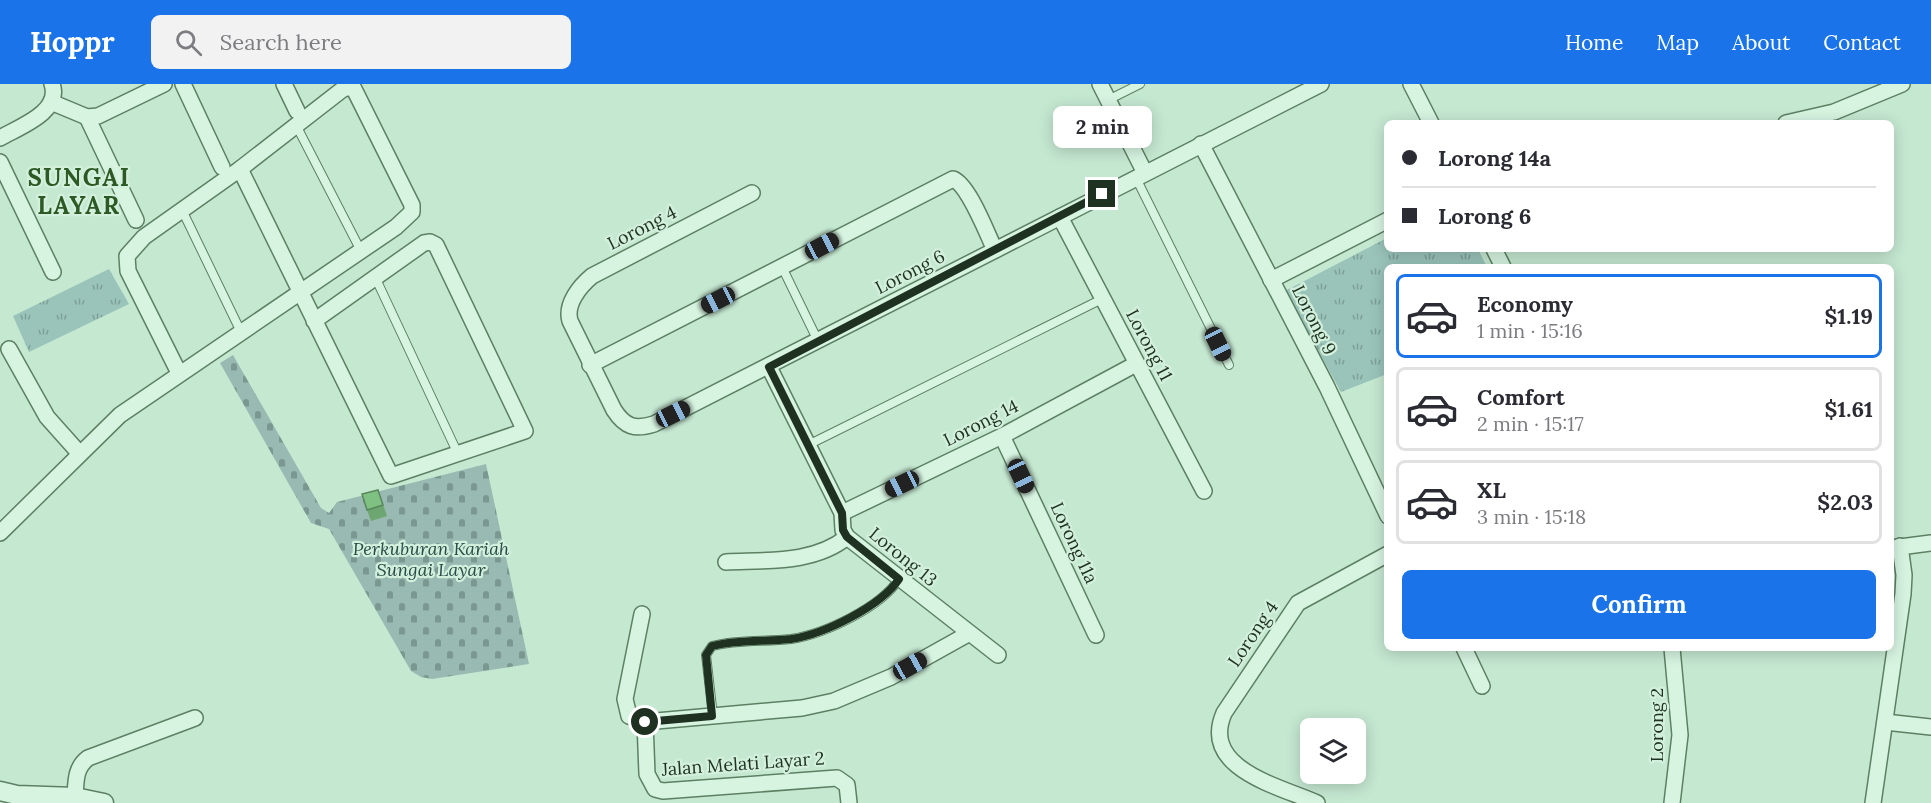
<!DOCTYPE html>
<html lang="en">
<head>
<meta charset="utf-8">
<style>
	body { margin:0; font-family:Lora,serif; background:#f2f2f3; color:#2b2b33; height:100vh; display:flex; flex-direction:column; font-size:22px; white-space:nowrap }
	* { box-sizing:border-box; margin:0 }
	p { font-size:20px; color:#7c7c81 }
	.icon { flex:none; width:33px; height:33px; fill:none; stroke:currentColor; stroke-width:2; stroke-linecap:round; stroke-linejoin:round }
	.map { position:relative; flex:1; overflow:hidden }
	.drawer { position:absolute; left:1384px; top:180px; width:510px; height:387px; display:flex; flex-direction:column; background:#fff; border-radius:9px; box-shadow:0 3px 15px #0003 }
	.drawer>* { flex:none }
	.guide { position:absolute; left:1384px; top:36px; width:510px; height:132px; border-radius:9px; box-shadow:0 3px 15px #0003; display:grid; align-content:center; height:132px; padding:0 18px; background:#fff }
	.controls { position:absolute; left:1300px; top:634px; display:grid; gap:12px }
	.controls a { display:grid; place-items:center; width:66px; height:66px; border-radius:9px; background:#fff; box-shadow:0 3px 15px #0003; font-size:30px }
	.end { position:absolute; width:27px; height:27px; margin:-14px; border:8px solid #1f3221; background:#fff; box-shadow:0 0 0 3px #fff }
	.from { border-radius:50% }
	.bubble { position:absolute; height:42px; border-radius:9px; background:#fff; box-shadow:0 3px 15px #0003; font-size:20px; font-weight:800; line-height:42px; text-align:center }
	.car { position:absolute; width:18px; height:36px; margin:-18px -9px; border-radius:8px; box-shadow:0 0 4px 2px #0007; background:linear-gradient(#222 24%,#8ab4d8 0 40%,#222 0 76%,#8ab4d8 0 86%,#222 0) }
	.guide b { display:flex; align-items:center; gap:21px; height:57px; font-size:22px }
	.guide b+b { border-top:2px solid #e1e1e2 }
	.guide i { width:15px; height:15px; background:#2b2b33 }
	ul { padding:10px 0 0; list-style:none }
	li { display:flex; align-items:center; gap:18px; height:84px; margin:0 12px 9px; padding:0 6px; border:3px solid #e1e1e2; border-radius:9px }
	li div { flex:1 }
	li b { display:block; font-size:22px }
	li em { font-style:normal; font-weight:800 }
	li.current { border-color:#1a73e8 }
	li>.icon { width:54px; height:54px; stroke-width:1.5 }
	.cta { display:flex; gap:12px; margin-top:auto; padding:12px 18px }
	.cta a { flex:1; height:69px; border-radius:9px; background:#1a73e8; color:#fff; font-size:24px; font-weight:800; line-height:69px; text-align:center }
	header { display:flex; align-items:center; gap:36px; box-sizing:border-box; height:84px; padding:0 30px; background:#1a73e8; color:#fff }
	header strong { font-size:28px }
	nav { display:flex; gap:33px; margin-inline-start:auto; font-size:21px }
	.search { width:420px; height:54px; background:#f2f2f3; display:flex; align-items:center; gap:15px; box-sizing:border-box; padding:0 21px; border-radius:9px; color:#7c7c81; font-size:22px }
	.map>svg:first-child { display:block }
	.grass { fill:url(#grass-tufts) }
	.cemetery { fill:url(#cemetery-stones) }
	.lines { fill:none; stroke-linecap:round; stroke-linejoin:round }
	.service-casing { stroke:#5d8063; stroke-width:10 }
	.minor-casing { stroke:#5d8063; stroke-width:18 }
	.tertiary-casing { stroke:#5d8063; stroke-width:21 }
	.service { stroke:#d7f4e1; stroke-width:8 }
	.minor { stroke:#d7f4e1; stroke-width:15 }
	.tertiary { stroke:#d7f4e1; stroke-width:18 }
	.wall { fill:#6da671 }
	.building { fill:#7fc183; stroke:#59875c; stroke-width:1.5 }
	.route { stroke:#1f3221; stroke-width:8 }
	.labels { text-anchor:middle; stroke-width:4.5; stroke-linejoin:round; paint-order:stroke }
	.street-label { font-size:18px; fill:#1f3221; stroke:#d3f0dd }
	.park-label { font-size:18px; font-style:italic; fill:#284c48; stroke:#d3f0dd }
	.district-label { font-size:24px; font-weight:bold; letter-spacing:1.5px; fill:#2c5924; stroke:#d3f0dd }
</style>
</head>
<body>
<header>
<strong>Hoppr</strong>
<div class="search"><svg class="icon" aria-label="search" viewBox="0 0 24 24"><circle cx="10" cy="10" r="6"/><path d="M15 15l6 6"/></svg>Search here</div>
<nav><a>Home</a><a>Map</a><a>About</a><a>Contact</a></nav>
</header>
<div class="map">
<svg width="1931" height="719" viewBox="0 0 1931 719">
	<defs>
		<pattern id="grass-tufts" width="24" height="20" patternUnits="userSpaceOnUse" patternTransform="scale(1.5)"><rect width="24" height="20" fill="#9ac4ba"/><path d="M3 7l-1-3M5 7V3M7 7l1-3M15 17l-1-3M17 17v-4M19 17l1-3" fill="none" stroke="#7da097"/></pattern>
		<pattern id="cemetery-stones" width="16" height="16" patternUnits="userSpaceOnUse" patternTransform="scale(1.5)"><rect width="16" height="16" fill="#98bab2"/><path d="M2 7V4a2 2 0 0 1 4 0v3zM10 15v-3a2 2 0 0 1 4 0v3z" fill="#7b9890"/></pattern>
	</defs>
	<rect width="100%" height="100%" fill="#c5e8d1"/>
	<g class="grass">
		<path d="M1387 154 1388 165H1478L1487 183H1388L1387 290 1341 308 1285 207Z"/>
		<path d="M109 185 129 220 29 268 13 232Z"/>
	</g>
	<path class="cemetery" d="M233 271 321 424 329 429 337 418 486 380 529 580 432 595 421 593 411 587 329 445 311 439 220 279Z"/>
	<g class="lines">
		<g class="service-casing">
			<g id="service">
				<path d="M1108 16 1140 0"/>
				<path d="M296 41 361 167"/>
				<path d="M1136 94 1229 281"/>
				<path d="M182 126 241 248"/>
				<path d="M782 183 818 257"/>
				<path d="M376 195 458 370"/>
				<path d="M808 361 1102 215"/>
				<path d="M713 632 706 571 712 562C738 555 765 558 791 555 825 550 881 523 899 495"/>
			</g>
		</g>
		<g class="minor-casing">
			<g id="minor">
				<path d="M183 0 222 83"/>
				<path d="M284 0 297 27"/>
				<path d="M1100 0 1145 89"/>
				<path d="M1411 0 1431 39"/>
				<path d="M51 18 87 33 98 32 164 0"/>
				<path d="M87 33 136 136"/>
				<path d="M1786 39 1834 28 1902 0"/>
				<path d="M0 54C19 43 62 28 52 0"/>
				<path d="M1201 60 1327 303 1388 432"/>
				<path d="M0 78 53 188"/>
				<path d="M240 85 391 392 525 347 436 161 430 158 424 159 314 237"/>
				<path d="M752 109 592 192C580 202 565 220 570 237L614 326C625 343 635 346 654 340L1321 0"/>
				<path d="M1060 133 1204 407"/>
				<path d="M1494 165 1503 183"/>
				<path d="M1271 196 1388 136"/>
				<path d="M9 265 47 333 80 370"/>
				<path d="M590 281 953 95C969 101 987 150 995 166"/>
				<path d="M769 283 842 429 843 446 847 453 998 571"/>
				<path d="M1002 352 1096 551"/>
				<path d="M842 429 1002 352 1136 280"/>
				<path d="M0 449 120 331 396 143 412 128V121L353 3 343 5 240 85 144 153 127 172 128 187 179 289"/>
				<path d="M1892 464 1931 459"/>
				<path d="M726 478C766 476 814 480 847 453"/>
				<path d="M642 530 625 615 629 632 645 638 802 624 834 617 891 593 968 550"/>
				<path d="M1464 564 1482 602"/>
				<path d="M645 638 647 690 655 705 663 707 837 694 847 701 849 719"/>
				<path d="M1885 638 1931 643"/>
				<path d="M75 713C76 697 75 684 88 674L195 634"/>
				<path d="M1317 719C1279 702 1200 685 1224 629L1298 519 1388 470"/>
				<path d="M1672 719 1680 651 1672 564"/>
				<path d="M1873 719 1903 510 1904 491 1900 462"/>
			</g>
		</g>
		<g class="tertiary-casing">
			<path id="tertiary" d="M0 707 17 711 75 713 104 719"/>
		</g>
		<use href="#service" class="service"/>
		<use href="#minor" class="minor"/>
		<use href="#tertiary" class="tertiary"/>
	</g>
	<path class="wall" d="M378 406 387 432 371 437 367 426Z"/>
	<path class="building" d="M378 406 383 421 367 426 362 410Z"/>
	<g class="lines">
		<path class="route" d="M645 638 712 632 706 571 712 562C738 555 765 558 791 555 825 550 881 522 899 495L847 453 843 446 842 429 769 283 1102 110"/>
	</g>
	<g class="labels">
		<g class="street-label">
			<text transform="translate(642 144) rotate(-27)" y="6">Lorong 4</text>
			<text transform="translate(910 188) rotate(-27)" y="6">Lorong 6</text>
			<text transform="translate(1314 236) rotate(63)" y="6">Lorong 9</text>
			<text transform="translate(1149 261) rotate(62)" y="6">Lorong 11</text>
			<text transform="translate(981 339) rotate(-27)" y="6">Lorong 14</text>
			<text transform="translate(1074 459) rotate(65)" y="6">Lorong 11a</text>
			<text transform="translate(903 473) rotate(39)" y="6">Lorong 13</text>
			<text transform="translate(1253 550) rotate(-56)" y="6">Lorong 4</text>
			<text transform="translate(1657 641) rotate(-90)" y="6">Lorong 2</text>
			<text transform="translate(743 680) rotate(-4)" y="6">Jalan Melati Layar 2</text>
		</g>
		<g class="park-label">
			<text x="431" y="471">Perkuburan Kariah<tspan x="431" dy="21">Sungai Layar</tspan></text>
		</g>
		<g class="district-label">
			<text x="79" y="102">SUNGAI<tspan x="79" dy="28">LAYAR</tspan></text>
		</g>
	</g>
</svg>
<div class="controls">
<a><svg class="icon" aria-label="layers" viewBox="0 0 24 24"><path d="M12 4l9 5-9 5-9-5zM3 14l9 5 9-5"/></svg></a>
</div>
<i class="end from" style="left:645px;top:638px"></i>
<i class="end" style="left:1102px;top:110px"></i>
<div class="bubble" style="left:1053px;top:22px;width:99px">2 min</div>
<i class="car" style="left:822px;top:162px;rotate:62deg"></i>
<i class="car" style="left:718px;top:216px;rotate:243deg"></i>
<i class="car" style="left:1218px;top:260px;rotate:154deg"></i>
<i class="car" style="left:673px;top:330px;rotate:64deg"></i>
<i class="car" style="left:1021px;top:392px;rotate:155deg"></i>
<i class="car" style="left:902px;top:400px;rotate:244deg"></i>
<i class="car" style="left:910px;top:582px;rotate:61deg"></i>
<div class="guide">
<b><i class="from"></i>Lorong 14a</b>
<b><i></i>Lorong 6</b>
</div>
<section class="drawer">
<ul>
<li class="current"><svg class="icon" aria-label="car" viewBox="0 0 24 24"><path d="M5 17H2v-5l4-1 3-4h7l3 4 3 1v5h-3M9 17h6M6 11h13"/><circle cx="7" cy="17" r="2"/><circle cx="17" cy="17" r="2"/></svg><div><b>Economy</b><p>1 min · 15:16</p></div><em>$1.19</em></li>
<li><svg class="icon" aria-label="car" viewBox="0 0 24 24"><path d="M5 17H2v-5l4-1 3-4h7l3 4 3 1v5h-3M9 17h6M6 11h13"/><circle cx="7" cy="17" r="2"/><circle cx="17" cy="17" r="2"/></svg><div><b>Comfort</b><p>2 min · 15:17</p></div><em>$1.61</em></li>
<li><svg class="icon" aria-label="car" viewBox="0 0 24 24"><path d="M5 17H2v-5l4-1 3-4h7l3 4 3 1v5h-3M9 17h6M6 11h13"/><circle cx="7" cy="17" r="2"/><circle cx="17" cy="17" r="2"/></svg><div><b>XL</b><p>3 min · 15:18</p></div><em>$2.03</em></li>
</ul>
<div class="cta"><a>Confirm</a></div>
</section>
</div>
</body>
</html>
